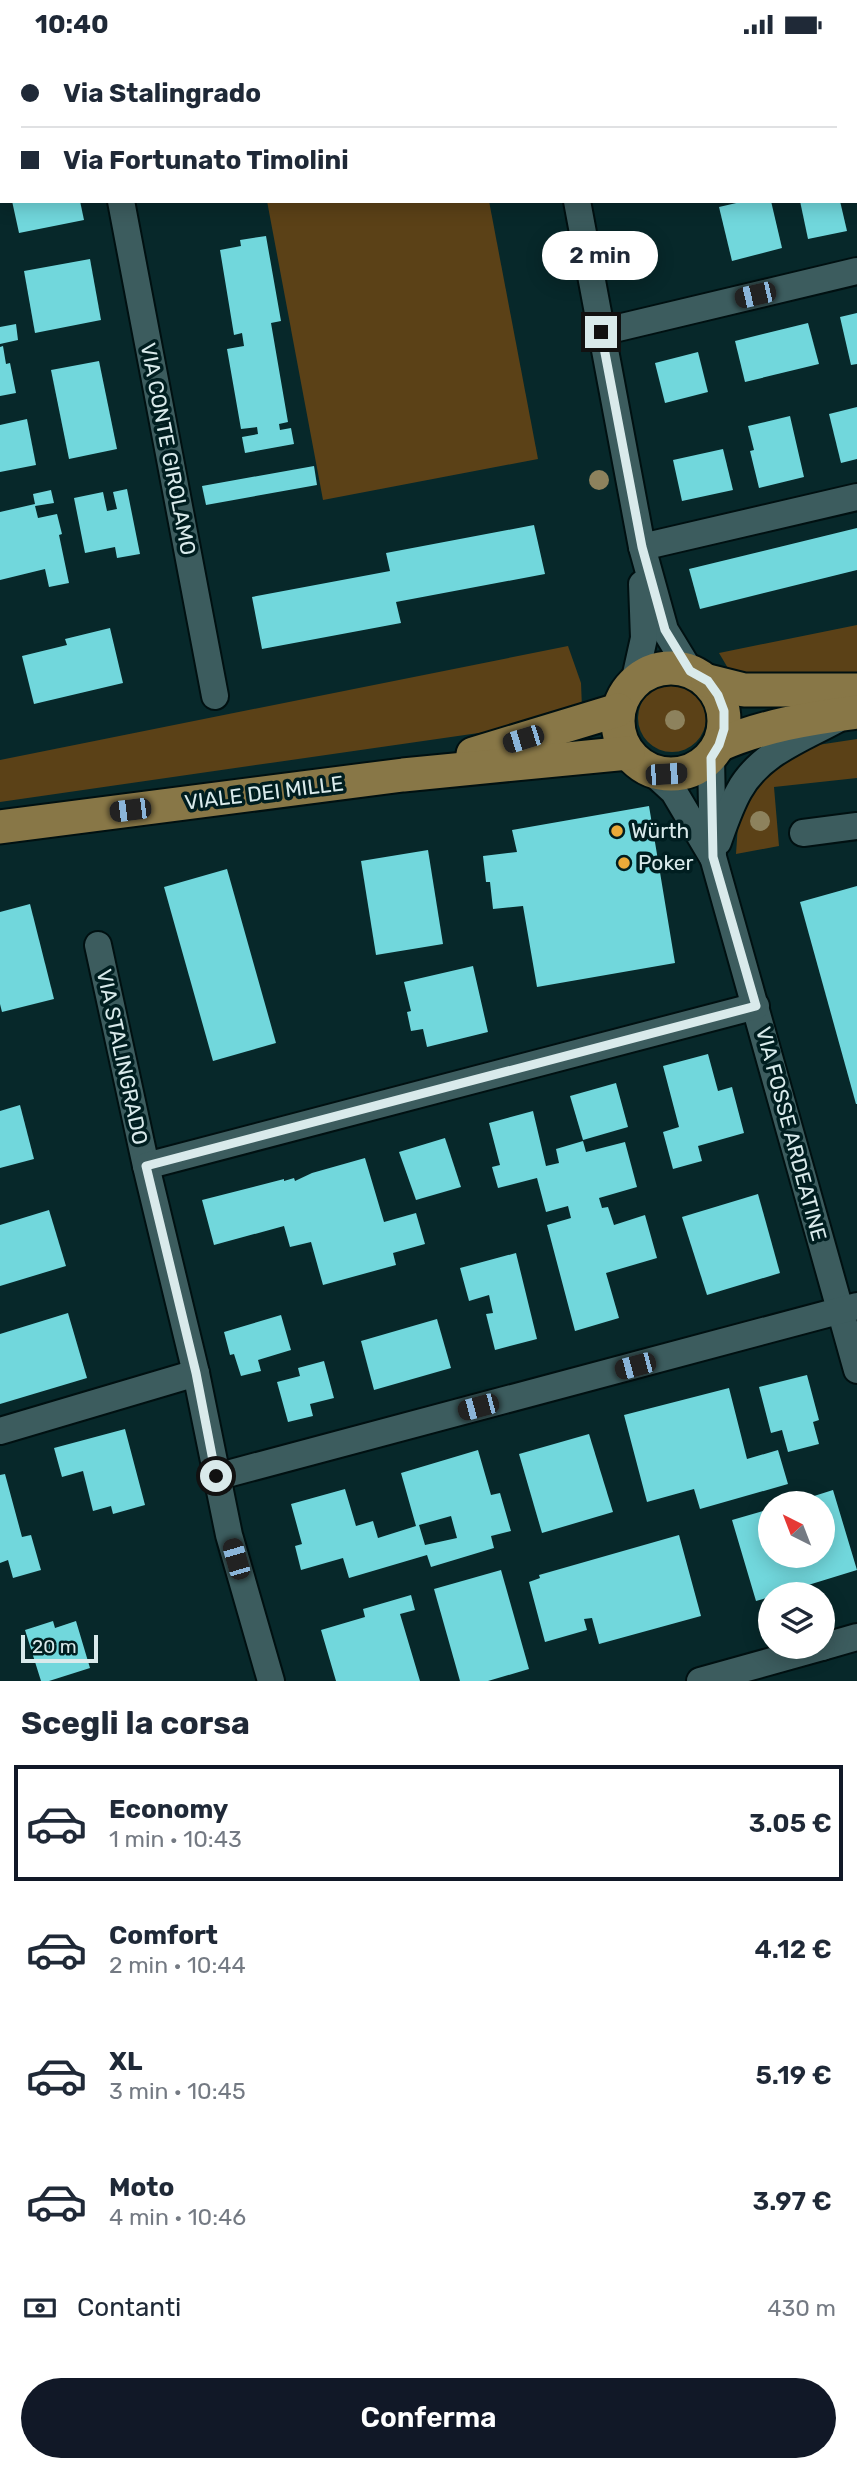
<!DOCTYPE html>
<html lang="it">
<head>
<meta charset="utf-8">
<style>
	body { margin:0; font-family:Rubik,sans-serif; background:#f2f2f3; color:#1f2937; height:100vh; display:flex; flex-direction:column; font-size:26px; white-space:nowrap }
	* { box-sizing:border-box; margin:0 }
	p { font-size:23px; color:#747a83 }
	.icon { flex:none; width:38px; height:38px; fill:none; stroke:currentColor; stroke-width:2; stroke-linecap:round; stroke-linejoin:round }
	.map { position:relative; height:1632px; overflow:hidden }
	.sheet { display:flex; flex-direction:column; background:#fff; flex:1 }
	.sheet>* { flex:none }
	.guide { position:absolute; left:0px; top:0px; width:858px; height:154px; box-shadow:0 4px 18px #0003; display:grid; align-content:center; height:154px; padding:0 21px; background:#fff }
	.needle { width:46px; rotate:318deg }
	.controls { position:absolute; left:758px; top:1442px; display:grid; gap:14px }
	.controls a { display:grid; place-items:center; width:77px; height:77px; border-radius:50%; background:#fff; box-shadow:0 4px 18px #0003; font-size:35px }
	.scale { position:absolute; left:21px; bottom:18px; width:77px; box-sizing:border-box; padding-left:7px; border:4px solid #d9eaeb; border-top:0; font-size:19px; line-height:24px; white-space:nowrap; color:#d9eaeb; -webkit-text-stroke:5px #001e20; paint-order:stroke }
	.end { position:absolute; width:32px; height:32px; margin:-16px; border:9px solid #d9eaeb; background:#111; box-shadow:0 0 0 4px #111 }
	.from { border-radius:50% }
	.bubble { position:absolute; height:49px; border-radius:24px; background:#fff; box-shadow:0 4px 18px #0003; font-size:23px; font-weight:600; line-height:49px; text-align:center }
	.car { position:absolute; width:21px; height:42px; margin:-21px -10px; border-radius:9px; box-shadow:0 0 5px 2px #0007; background:linear-gradient(#222 24%,#8ab4d8 0 40%,#222 0 76%,#8ab4d8 0 86%,#222 0) }
	.guide b { display:flex; align-items:center; gap:24px; height:66px; font-size:26px }
	.guide b+b { border-top:2px solid #e0e1e3 }
	.guide i { width:18px; height:18px; background:#1f2937 }
	ul { padding:0; list-style:none }
	li { display:flex; align-items:center; gap:21px; height:116px; margin:0 14px 10px; padding:0 7px; border:4px solid transparent; border-radius:0px }
	li div { flex:1 }
	li b { display:block; font-size:26px }
	li em { font-style:normal; font-weight:600 }
	li.current { border-color:#111827 }
	li>.icon { width:63px; height:63px; stroke-width:1.5 }
	h2 { padding:0 21px; font-size:32px; line-height:84px }
	.pay { display:flex; align-items:center; gap:18px; height:77px; padding:0 21px; font-size:26px }
	.pay p { margin-inline-start:auto }
	.action { display:flex; gap:14px; margin-top:auto; padding:14px 21px }
	.action a { flex:1; height:80px; border-radius:42px; background:#111827; color:#fff; font-size:28px; font-weight:600; line-height:80px; text-align:center }
	.status { display:flex; justify-content:space-between; align-items:center; height:49px; padding:0 35px; background:#fff; direction:ltr }
	.status svg { height:19px; fill:currentColor }
	.map>svg:first-child { display:block }
	.green { fill:#5b4117 }
	.building { fill:#71d7dc; fill-rule:evenodd }
	.lines { fill:none; stroke-linecap:round; stroke-linejoin:round }
	.minor-casing { stroke:#001011; stroke-width:30 }
	.major-casing { stroke:#001011; stroke-width:37 }
	.minor { stroke:#3c5c5e; stroke-width:26 }
	.major { stroke:#887747; stroke-width:33 }
	.tree { fill:#8d825d }
	.route { stroke:#d9eaeb; stroke-width:9 }
	.poi-dot { fill:#eaaa39; stroke:#001e20; stroke-width:2.5 }
	.labels { text-anchor:middle; stroke-width:7; stroke-linejoin:round; paint-order:stroke }
	.street-label { font-size:21px; fill:#d9eaeb; stroke:#001e20 }
	.poi-label { font-size:21px; fill:#d9eaeb; stroke:#001e20; text-anchor:start }
</style>
</head>
<body>
<div class="status"><b>10:40</b><svg viewBox="0 0 49 12"><path d="M0 12V9h3v3zM5 12V6h3v6zM10 12V3h3v9zM15 12V0h3v12zM26 1h20v11H26zM47 4h2v5h-2z"/></svg></div>
<div class="map">
<svg width="857" height="1632" viewBox="0 0 857 1632">
	<rect width="100%" height="100%" fill="#07282a"/>
	<g class="green">
		<path d="M267 152H489L538 410 323 451Z"/>
		<path d="M857 576V627L732 626 719 604Z"/>
		<path d="M568 597 581 634 582 659 520 678 0 753V711Z"/>
		<circle cx="672" cy="669" r="34"/>
		<path d="M857 690V729L774 738 779 797 736 805 739 760 756 737 780 713 811 697Z"/>
	</g>
	<g class="building">
		<path d="M12 152H80L84 171 19 184Z"/>
		<path d="M745 152H771L782 199 732 212 719 158Z"/>
		<path d="M800 152H840L847 182 808 190Z"/>
		<path d="M266 187 281 272 271 274 288 373 279 375 280 381 291 379 294 395 245 404 242 388 258 385 257 378 241 380 227 300 244 297 242 284 234 286 220 201 241 197 240 191Z"/>
		<path d="M90 210 101 271 35 284 24 222Z"/>
		<path d="M857 264V315L851 316 840 268Z"/>
		<path d="M808 274 819 315 745 333 735 292Z"/>
		<path d="M16 275 18 291 0 295V278Z"/>
		<path d="M3 297 6 315 10 314 16 344 0 347V298Z"/>
		<path d="M698 303 708 343 665 354 655 314Z"/>
		<path d="M99 312 117 400 69 410 51 321Z"/>
		<path d="M857 358V410L841 414 829 365Z"/>
		<path d="M790 367 804 428 759 439 750 402 754 401 748 377Z"/>
		<path d="M27 370 36 416 0 423V376Z"/>
		<path d="M723 400 733 441 682 452 673 411Z"/>
		<path d="M314 417 317 436 206 456 202 437Z"/>
		<path d="M127 440 140 505 117 509 115 498 85 504 74 449 103 443 107 462 117 460 113 443Z"/>
		<path d="M51 441 54 454 35 457 38 469 57 465 62 485 59 486 69 534 49 538 45 520 0 531V463L35 455 33 445Z"/>
		<path d="M534 476 545 525 396 553 401 574 262 600 252 548 390 522 386 504Z"/>
		<path d="M857 479V521L700 560 689 520Z"/>
		<path d="M110 579 123 634 34 655 22 607 67 596 65 590Z"/>
		<path d="M649 757 675 914 537 938 523 857 493 860 490 833H486L483 807 517 803 512 781Z"/>
		<path d="M428 801 443 895 376 906 361 812Z"/>
		<path d="M227 820 276 994 213 1012 164 838Z"/>
		<path d="M857 837V1055H856L800 853Z"/>
		<path d="M30 855 54 950 2 963 0 955V863Z"/>
		<path d="M473 917 488 983 427 998 423 980 411 982 407 963 411 962 404 933Z"/>
		<path d="M708 1005 718 1042 732 1038 744 1084 698 1097 702 1112 673 1120 663 1083 679 1078 663 1017Z"/>
		<path d="M616 1034 628 1078 583 1091 570 1047Z"/>
		<path d="M20 1056 34 1110 0 1119V1062Z"/>
		<path d="M533 1062 546 1117 559 1114 556 1100 583 1092 586 1103 625 1093 637 1138 599 1149 602 1159 608 1158 614 1176 645 1166 657 1209 606 1224 619 1269 575 1282 547 1176 571 1169 568 1157 546 1163 537 1129 498 1139 492 1118 500 1116 489 1074Z"/>
		<path d="M445 1089 461 1138 416 1151 399 1103Z"/>
		<path d="M365 1109 384 1173 416 1164 425 1195 393 1204 396 1216 323 1236 311 1193 290 1198 284 1177 214 1196 202 1151 284 1130V1132L294 1129 295 1132 312 1124Z"/>
		<path d="M758 1145 780 1224 707 1246 682 1168Z"/>
		<path d="M49 1161 66 1217 0 1237V1176Z"/>
		<path d="M516 1204 537 1290 495 1301 486 1265 493 1264 489 1246 469 1252 460 1219Z"/>
		<path d="M68 1264 87 1329 0 1355V1285Z"/>
		<path d="M281 1266 291 1301 258 1311 261 1322 241 1327 234 1305 230 1306 224 1283Z"/>
		<path d="M437 1270 451 1319 374 1341 361 1292Z"/>
		<path d="M324 1312 334 1349 310 1355 313 1367 288 1373 277 1333 300 1327 298 1319Z"/>
		<path d="M807 1326 819 1371 813 1373 819 1395 788 1403 782 1381 771 1384 759 1338Z"/>
		<path d="M729 1339 747 1410 778 1401 788 1435 700 1460 694 1440 647 1453 624 1366Z"/>
		<path d="M125 1380 145 1456 113 1465 111 1457 93 1462 83 1422 62 1428 54 1399Z"/>
		<path d="M589 1385 613 1463 542 1484 519 1405Z"/>
		<path d="M478 1401 491 1446 500 1444 511 1482 491 1487 494 1499 431 1518 427 1506 349 1529 343 1509 301 1521 295 1497 302 1495 291 1455 345 1440 356 1477 373 1472 378 1489 416 1477 401 1424ZM451 1467 457 1489 425 1496 419 1476Z"/>
		<path d="M5 1425 22 1488 31 1486 41 1521 13 1529 8 1511 0 1514V1426Z"/>
		<path d="M833 1441 857 1521 779 1545H770V1548L756 1552 732 1471 770 1460V1507H822V1454H792Z"/>
		<path d="M679 1486 701 1567 599 1595 592 1569 584 1570 587 1581 545 1593 529 1533 540 1529 539 1526Z"/>
		<path d="M501 1521 529 1620 488 1632H460L434 1540Z"/>
		<path d="M411 1546 415 1561 400 1565 420 1632H336L321 1581 365 1568 363 1560Z"/>
		<path d="M53 1572 55 1579 76 1572 90 1619 49 1632H41L25 1581Z"/>
	</g>
	<g class="lines">
		<g class="minor-casing">
			<g id="minor">
				<path d="M92 0V2"/>
				<path d="M550 0V2"/>
				<path d="M856 4H857"/>
				<path d="M121 152 215 647"/>
				<path d="M577 152 642 498 665 581 690 622"/>
				<path d="M601 283 857 222"/>
				<path d="M642 498 857 448"/>
				<path d="M634 634 644 589 642 535"/>
				<path d="M711 709 713 808 857 1321"/>
				<path d="M650 721 674 743 712 807"/>
				<path d="M803 784 857 777"/>
				<path d="M718 793C724 776 730 758 739 742 759 705 801 690 836 671"/>
				<path d="M98 896 146 1117 196 1324 229 1486 271 1632"/>
				<path d="M146 1117 756 957"/>
				<path d="M0 1382 196 1324"/>
				<path d="M216 1428 857 1257"/>
				<path d="M822 1598 857 1588"/>
				<path d="M700 1632 822 1598"/>
			</g>
		</g>
		<g class="major-casing">
			<g id="major">
				<circle cx="671" cy="672" r="53"/>
				<path d="M708 632 744 641H857"/>
				<path d="M719 696C762 677 810 669 857 663"/>
				<path d="M473 705 618 661"/>
				<path d="M0 778 403 726 628 704"/>
			</g>
		</g>
		<use href="#minor" class="minor"/>
		<use href="#major" class="major"/>
	</g>
	<g class="tree">
		<circle cx="599" cy="431" r="10"/>
		<circle cx="675" cy="671" r="10"/>
		<circle cx="760" cy="772" r="10"/>
	</g>
	<g class="lines">
		<path class="route" d="M216 1427 196 1324 146 1117 756 957 713 808 711 709 719 696 724 680V662L718 646 708 632 690 622 665 581 642 498 601 283"/>
	</g>
	<g class="poi-dot">
		<circle cx="617" cy="782" r="7"/>
		<circle cx="624" cy="814" r="7"/>
	</g>
	<g class="labels">
		<g class="street-label">
			<text transform="translate(168 400) rotate(79)" y="7">VIA CONTE GIROLAMO</text>
			<text transform="translate(264 744) rotate(-7)" y="7">VIALE DEI MILLE</text>
			<text transform="translate(122 1008) rotate(78)" y="7">VIA STALINGRADO</text>
			<text transform="translate(791 1085) rotate(75)" y="7">VIA FOSSE ARDEATINE</text>
		</g>
		<g class="poi-label">
			<text x="631" y="789">Würth</text>
			<text x="638" y="821">Poker</text>
		</g>
	</g>
</svg>
<div class="controls">
<a><svg class="needle" viewBox="-14 -14 28 28"><path d="M0-13l5 13h-10z" fill="#e53935"/><path d="M0 13l5-13h-10z" fill="#747a83"/></svg></a>
<a><svg class="icon" aria-label="layers" viewBox="0 0 24 24"><path d="M12 4l9 5-9 5-9-5zM3 14l9 5 9-5"/></svg></a>
</div>
<div class="scale">20 m</div>
<i class="end from" style="left:216px;top:1427px"></i>
<i class="end" style="left:601px;top:283px"></i>
<div class="bubble" style="left:542px;top:182px;width:116px">2 min</div>
<i class="car" style="left:755px;top:246px;rotate:257deg"></i>
<i class="car" style="left:523px;top:690px;rotate:253deg"></i>
<i class="car" style="left:666px;top:725px;rotate:86deg"></i>
<i class="car" style="left:130px;top:761px;rotate:263deg"></i>
<i class="car" style="left:635px;top:1317px;rotate:255deg"></i>
<i class="car" style="left:478px;top:1358px;rotate:255deg"></i>
<i class="car" style="left:236px;top:1510px;rotate:344deg"></i>
<div class="guide">
<b><i class="from"></i>Via Stalingrado</b>
<b><i></i>Via Fortunato Timolini</b>
</div>
</div>
<section class="sheet">
<h2>Scegli la corsa</h2>
<ul>
<li class="current"><svg class="icon" aria-label="car" viewBox="0 0 24 24"><path d="M5 17H2v-5l4-1 3-4h7l3 4 3 1v5h-3M9 17h6M6 11h13"/><circle cx="7" cy="17" r="2"/><circle cx="17" cy="17" r="2"/></svg><div><b>Economy</b><p>1 min · 10:43</p></div><em>3.05 €</em></li>
<li><svg class="icon" aria-label="car" viewBox="0 0 24 24"><path d="M5 17H2v-5l4-1 3-4h7l3 4 3 1v5h-3M9 17h6M6 11h13"/><circle cx="7" cy="17" r="2"/><circle cx="17" cy="17" r="2"/></svg><div><b>Comfort</b><p>2 min · 10:44</p></div><em>4.12 €</em></li>
<li><svg class="icon" aria-label="car" viewBox="0 0 24 24"><path d="M5 17H2v-5l4-1 3-4h7l3 4 3 1v5h-3M9 17h6M6 11h13"/><circle cx="7" cy="17" r="2"/><circle cx="17" cy="17" r="2"/></svg><div><b>XL</b><p>3 min · 10:45</p></div><em>5.19 €</em></li>
<li><svg class="icon" aria-label="car" viewBox="0 0 24 24"><path d="M5 17H2v-5l4-1 3-4h7l3 4 3 1v5h-3M9 17h6M6 11h13"/><circle cx="7" cy="17" r="2"/><circle cx="17" cy="17" r="2"/></svg><div><b>Moto</b><p>4 min · 10:46</p></div><em>3.97 €</em></li>
</ul>
<div class="pay"><svg class="icon" aria-label="cash" viewBox="0 0 24 24"><path d="M3 7h18v10H3z"/><circle cx="12" cy="12" r="2"/></svg>Contanti<p>430 m</p></div>
<div class="action"><a>Conferma</a></div>
</section>
</body>
</html>
